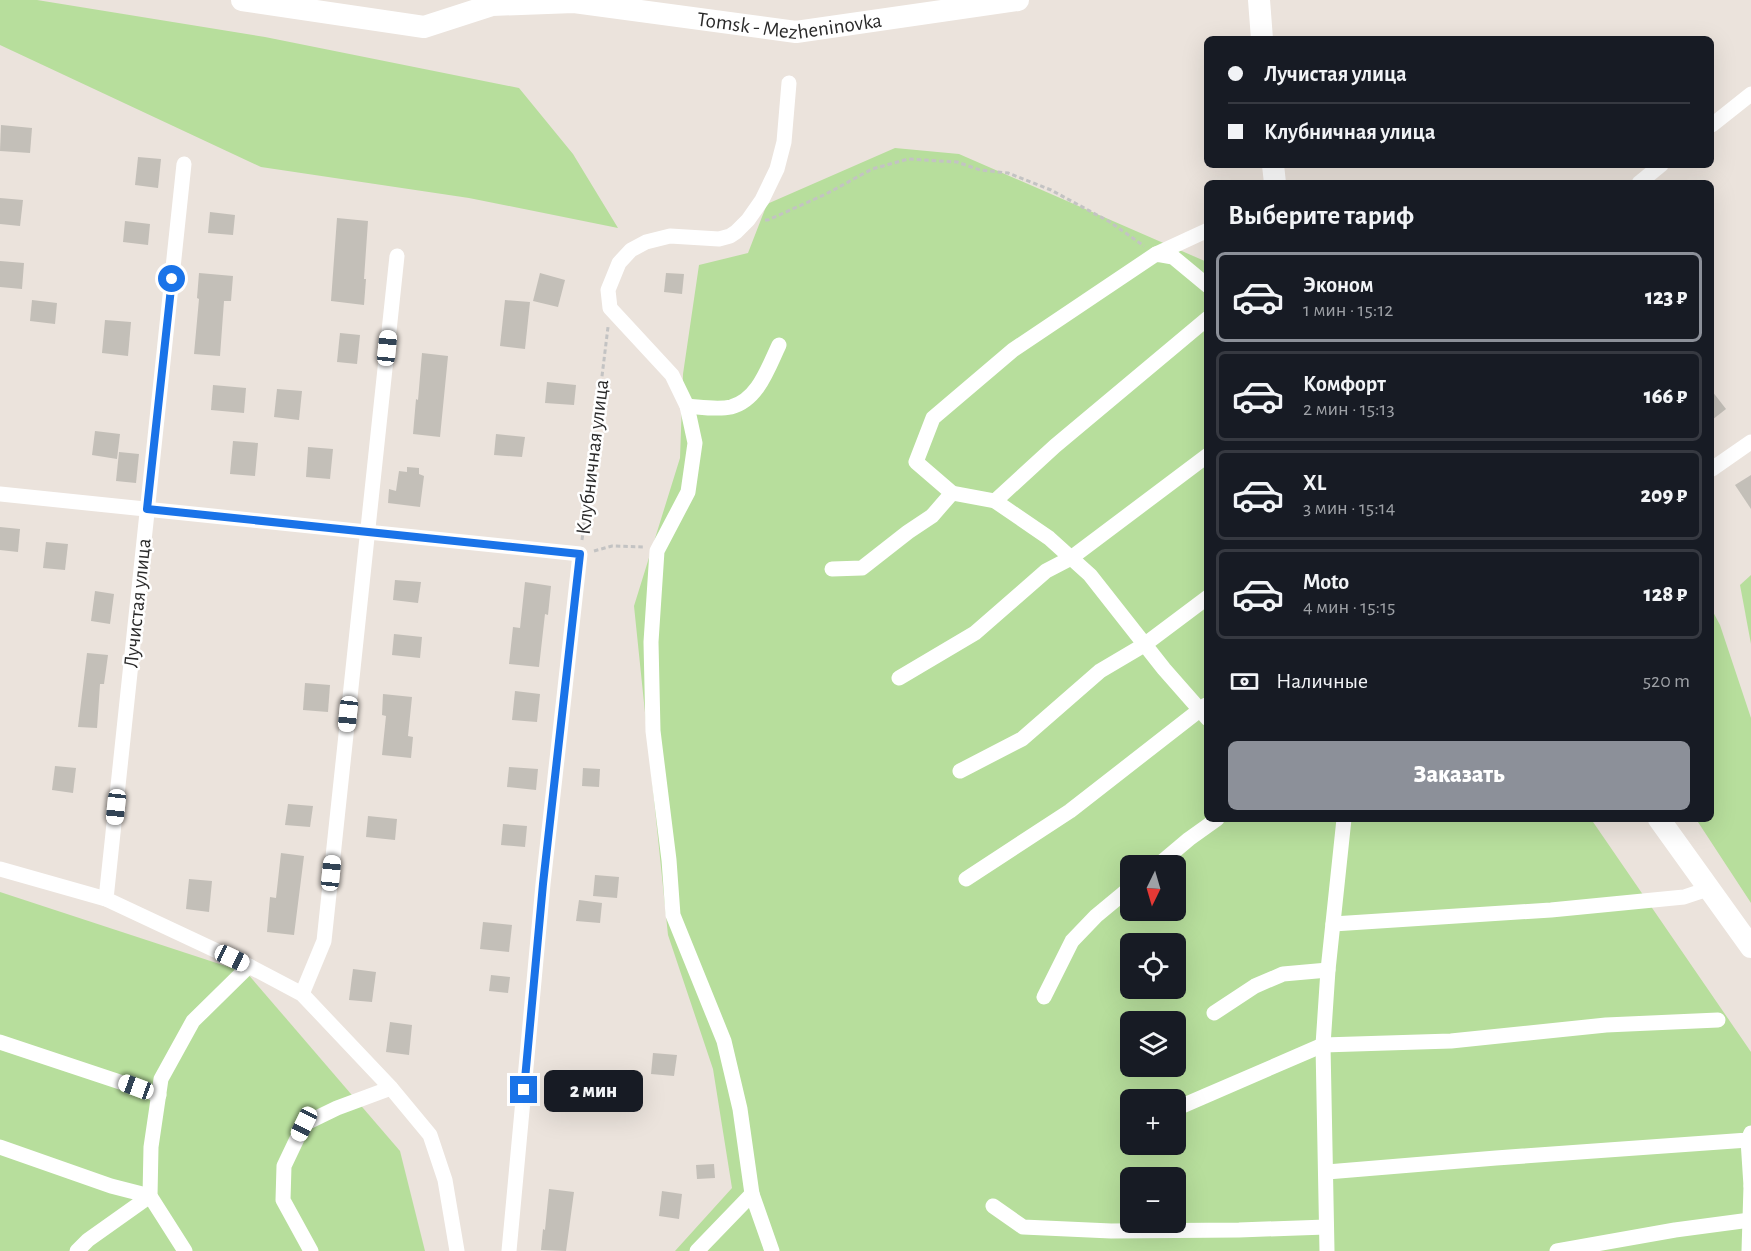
<!DOCTYPE html>
<html lang="ru">
<head>
<meta charset="utf-8">
<style>
	body { margin:0; font-family:"Alegreya Sans",sans-serif; background:#242831; color:#f1f3f6; height:100vh; display:flex; flex-direction:column; font-size:22px; white-space:nowrap }
	* { box-sizing:border-box; margin:0 }
	p { font-size:20px; color:#9ea1a6 }
	.icon { flex:none; width:33px; height:33px; fill:none; stroke:currentColor; stroke-width:2; stroke-linecap:round; stroke-linejoin:round }
	.map { position:relative; flex:1; overflow:hidden }
	.details { position:absolute; left:1204px; top:180px; width:510px; height:642px; display:flex; flex-direction:column; background:#171b24; border-radius:9px; box-shadow:0 6px 24px #0002 }
	.details>* { flex:none }
	.guide { position:absolute; left:1204px; top:36px; width:510px; height:132px; border-radius:9px; box-shadow:0 6px 24px #0002; display:grid; align-content:center; height:132px; padding:0 24px; background:#171b24 }
	.needle { width:39px; rotate:185deg }
	.buttons { position:absolute; left:1120px; top:855px; display:grid; gap:12px }
	.buttons a { display:grid; place-items:center; width:66px; height:66px; border-radius:9px; background:#171b24; box-shadow:0 6px 24px #0002; font-size:30px }
	.end { position:absolute; width:27px; height:27px; margin:-14px; border:8px solid #1a73e8; background:#fff; box-shadow:0 0 0 3px #fff }
	.from { border-radius:50% }
	.bubble { position:absolute; height:42px; border-radius:9px; background:#171b24; box-shadow:0 6px 24px #0002; font-size:20px; font-weight:800; line-height:42px; text-align:center }
	.car { position:absolute; width:18px; height:36px; margin:-18px -9px; border-radius:8px; box-shadow:0 0 4px 2px #0007; background:linear-gradient(#fff 24%,#345 0 40%,#fff 0 76%,#345 0 86%,#fff 0) }
	.guide b { display:flex; align-items:center; gap:21px; height:57px; font-size:22px }
	.guide b+b { border-top:2px solid #363941 }
	.guide i { width:15px; height:15px; background:#f1f3f6 }
	ul { padding:0; list-style:none }
	li { display:flex; align-items:center; gap:18px; height:90px; margin:0 12px 9px; padding:0 12px; border:3px solid #363941; border-radius:9px }
	li div { flex:1 }
	li b { display:block; font-size:22px }
	li em { font-style:normal; font-weight:800 }
	li.active { border-color:#8c9099 }
	li>.icon { width:54px; height:54px; stroke-width:1.5 }
	h2 { padding:0 24px; font-size:27px; line-height:72px }
	.pay { display:flex; align-items:center; gap:15px; height:66px; padding:0 24px; font-size:22px }
	.pay p { margin-inline-start:auto }
	.action { display:flex; gap:12px; margin-top:auto; padding:12px 24px }
	.action a { flex:1; height:69px; border-radius:9px; background:#8c9099; color:#fff; font-size:24px; font-weight:800; line-height:69px; text-align:center }
	.map>svg:first-child { display:block }
	.green { fill:#b7de9c; fill-rule:evenodd }
	.building { fill:#c3bfb8 }
	.lines { fill:none; stroke-linecap:round; stroke-linejoin:round }
	.path { stroke:#c3c3c3; stroke-width:3; stroke-dasharray:4.5 3; stroke-linecap:butt }
	.street { stroke:#fff; stroke-width:15 }
	.secondary { stroke:#fff; stroke-width:22 }
	.route { stroke:#1a73e8; stroke-width:8 }
	.labels { text-anchor:middle; stroke-width:5; stroke-linejoin:round; paint-order:stroke }
	.street-label { font-size:21px; fill:#2a2a2a; stroke:#fff }
</style>
</head>
<body>
<div class="map">
<svg width="1751" height="1251" viewBox="0 0 1751 1251">
	<rect width="100%" height="100%" fill="#ebe3dc"/>
	<g class="green">
		<path d="M0 0H37L265 37 519 88 573 154 618 228 469 198 261 167 0 45Z"/>
		<path d="M895 148 959 154 1207 262 1208 819H1591L1751 1052V1251H675L732 1188 713 1069 668 935 634 606 680 458 683 374 699 265 748 253 767 204ZM1131 866H1176V910H1131ZM1131 944H1176V988H1131ZM1131 1022H1176V1066H1131ZM1131 1100H1176V1144H1131ZM1131 1178H1176V1222H1131Z"/>
		<path d="M1751 575V644L1740 585Z"/>
		<path d="M1712 610 1720 625 1751 718V903L1696 819H1712Z"/>
		<path d="M0 892 247 973 400 1151 425 1251H0Z"/>
	</g>
	<g class="building">
		<path d="M1 125 32 128 30 153 0 151Z"/>
		<path d="M138 157 161 159 158 188 135 185Z"/>
		<path d="M0 198 23 200 20 226 0 224Z"/>
		<path d="M210 212 235 215 233 235 208 233Z"/>
		<path d="M337 218 368 221 364 279H366L364 305 331 301Z"/>
		<path d="M125 221 150 224 148 245 123 242Z"/>
		<path d="M0 261 24 263 22 289 0 287Z"/>
		<path d="M199 273 233 276 231 301H224L220 356 194 354 199 299 197 298Z"/>
		<path d="M540 273 565 280 558 307 533 301Z"/>
		<path d="M666 273 684 274 682 294 664 292Z"/>
		<path d="M32 300 57 303 55 324 30 321Z"/>
		<path d="M505 300 530 302 525 349 500 346Z"/>
		<path d="M105 320 131 322 128 356 102 353Z"/>
		<path d="M340 333 360 335 357 364 337 362Z"/>
		<path d="M422 353 448 356 440 437 413 434 416 399 418 400Z"/>
		<path d="M547 382 576 385 574 405 545 403Z"/>
		<path d="M213 385 246 388 244 413 211 410Z"/>
		<path d="M277 389 302 391 299 420 274 417Z"/>
		<path d="M1712 391 1726 409 1712 420Z"/>
		<path d="M95 431 120 434 117 459 92 455Z"/>
		<path d="M496 434 525 437 522 457 494 455Z"/>
		<path d="M233 441 258 443 255 476 230 474Z"/>
		<path d="M308 447 333 449 330 479 306 477Z"/>
		<path d="M119 452 139 454 136 483 116 481Z"/>
		<path d="M407 467 419 468V474L424 476 420 507 388 503 389 489 396 491 399 471 407 472Z"/>
		<path d="M1751 475V509L1735 485Z"/>
		<path d="M0 527 20 529 18 552 0 550Z"/>
		<path d="M46 542 68 544 65 570 43 568Z"/>
		<path d="M395 580 421 582 418 603 393 600Z"/>
		<path d="M525 582 551 586 548 615 545 614 539 667 509 664 513 627 520 628Z"/>
		<path d="M95 591 114 594 110 624 91 621Z"/>
		<path d="M394 634 422 637 420 658 392 655Z"/>
		<path d="M87 653 108 655 104 684H100L97 728 78 727Z"/>
		<path d="M305 683 330 685 328 712 303 710Z"/>
		<path d="M515 691 540 694 537 722 512 720Z"/>
		<path d="M383 694 412 697 408 736 413 737 411 758 382 755 386 716 382 715Z"/>
		<path d="M55 766 76 768 73 793 52 790Z"/>
		<path d="M509 767 538 769 536 790 507 787Z"/>
		<path d="M583 768 600 769 599 787 582 786Z"/>
		<path d="M288 804 313 806 310 827 285 825Z"/>
		<path d="M368 816 397 819 395 840 366 837Z"/>
		<path d="M503 824 527 826 525 847 501 845Z"/>
		<path d="M281 853 304 856 294 935 267 932 270 897 276 898Z"/>
		<path d="M595 875 619 877 617 898 593 896Z"/>
		<path d="M189 879 212 881 209 912 186 909Z"/>
		<path d="M579 900 602 903 600 923 576 921Z"/>
		<path d="M483 922 512 925 509 952 480 949Z"/>
		<path d="M353 969 376 972 372 1002 349 1000Z"/>
		<path d="M491 975 510 977 508 993 489 991Z"/>
		<path d="M390 1022 412 1025 409 1055 386 1052Z"/>
		<path d="M653 1053 677 1055 674 1076 651 1074Z"/>
		<path d="M714 1164 715 1178 697 1179 696 1165Z"/>
		<path d="M549 1189 574 1192 566 1251 541 1250 543 1229 545 1230Z"/>
		<path d="M662 1191 682 1194 679 1219 659 1216Z"/>
	</g>
	<g class="lines">
		<g class="path">
			<path d="M765 220H768L826 194 872 169 908 159 957 162 980 170 1008 173 1051 190 1110 222 1144 246"/>
			<path d="M582 540 608 327"/>
			<path d="M594 551 612 546 643 547"/>
		</g>
		<g class="street">
			<path d="M1712 125 1751 94"/>
			<path d="M1639 183 1661 165"/>
			<path d="M1156 254 1208 230"/>
			<path d="M1208 286 1173 257 1156 254 1013 350 933 418 916 462 952 493 995 501 1049 538 1090 575 1164 669 1208 719"/>
			<path d="M687 406C701 407 717 410 731 407 758 400 768 368 779 345"/>
			<path d="M1712 469 1751 442"/>
			<path d="M0 494 580 554 543 884 509 1251"/>
			<path d="M995 501 1055 446 1208 318"/>
			<path d="M832 569 862 568 908 532 932 516 952 493"/>
			<path d="M899 678 975 633 1046 571 1071 558 1208 455"/>
			<path d="M960 771 1022 739 1100 671 1144 645 1208 597"/>
			<path d="M1157 866 1189 839 1217 819"/>
			<path d="M0 869 106 899 249 966 302 994 391 1088 430 1135 445 1180 457 1251"/>
			<path d="M966 879 1070 811 1206 705"/>
			<path d="M106 899 184 164"/>
			<path d="M1333 924 1551 910 1684 897 1708 889"/>
			<path d="M302 994 324 941 397 256"/>
			<path d="M1044 997 1072 941 1096 916 1131 887"/>
			<path d="M1214 1013 1255 986 1283 974 1328 970"/>
			<path d="M0 1042 159 1095"/>
			<path d="M1182 1106 1323 1045 1451 1041 1606 1025 1718 1020"/>
			<path d="M1748 1140 1751 1186"/>
			<path d="M0 1147 111 1186 150 1196"/>
			<path d="M1327 1172 1496 1158 1748 1140 1751 1133"/>
			<path d="M752 1194 772 1251"/>
			<path d="M993 1206 1023 1227 1111 1231 1239 1230 1326 1227"/>
			<path d="M77 1251 88 1240 150 1196"/>
			<path d="M185 1251 150 1196 151 1147 161 1079 193 1021 249 966"/>
			<path d="M311 1251 283 1200 284 1166 304 1124 337 1108 391 1088"/>
			<path d="M697 1251 752 1194 740 1109 724 1041 673 915 669 860 653 731 651 642 657 551 688 492 695 443 687 406 672 375 610 308 608 290 619 263 631 250 646 242 670 236 719 239 730 236 736 232 748 220 762 200 777 169 784 142 789 83"/>
			<path d="M1327 1251 1323 1045 1328 970 1344 819"/>
			<path d="M1557 1251 1675 1230 1750 1220"/>
			<path d="M1749 1251 1751 1186"/>
		</g>
		<g class="secondary">
			<path id="s1" d="M242 0 424 27 492 5 574 2 796 32 1018 0"/>
			<path d="M1259 0 1262 39"/>
			<path d="M1273 165 1275 183"/>
			<path d="M1659 819 1751 947"/>
		</g>
	</g>
	<g class="lines">
		<path class="route" d="M172 279 147 509 580 554 543 884 524 1090"/>
	</g>
	<g class="labels">
		<g class="street-label">
			<text dy="7" stroke="none"><textPath href="#s1" startOffset="555">Tomsk - Mezheninovka</textPath></text>
			<text transform="translate(592 457) rotate(-83)" y="7">Клубничная улица</text>
			<text transform="translate(137 603) rotate(-84)" y="7">Лучистая улица</text>
		</g>
	</g>
</svg>
<div class="buttons">
<a><svg class="needle" viewBox="-14 -14 28 28"><path d="M0-13l5 13h-10z" fill="#e53935"/><path d="M0 13l5-13h-10z" fill="#9ea1a6"/></svg></a>
<a><svg class="icon" aria-label="locate" viewBox="0 0 24 24"><circle cx="12" cy="12" r="6"/><path d="M12 2v4M12 18v4M2 12h4M18 12h4"/></svg></a>
<a><svg class="icon" aria-label="layers" viewBox="0 0 24 24"><path d="M12 4l9 5-9 5-9-5zM3 14l9 5 9-5"/></svg></a>
<a>+</a>
<a>−</a>
</div>
<i class="end from" style="left:172px;top:279px"></i>
<i class="end" style="left:524px;top:1090px"></i>
<div class="bubble" style="left:544px;top:1070px;width:99px">2 мин</div>
<i class="car" style="left:387px;top:348px;rotate:6deg"></i>
<i class="car" style="left:348px;top:714px;rotate:186deg"></i>
<i class="car" style="left:116px;top:807px;rotate:186deg"></i>
<i class="car" style="left:331px;top:873px;rotate:6deg"></i>
<i class="car" style="left:232px;top:958px;rotate:115deg"></i>
<i class="car" style="left:136px;top:1087px;rotate:290deg"></i>
<i class="car" style="left:304px;top:1124px;rotate:206deg"></i>
<div class="guide">
<b><i class="from"></i>Лучистая улица</b>
<b><i></i>Клубничная улица</b>
</div>
<section class="details">
<h2>Выберите тариф</h2>
<ul>
<li class="active"><svg class="icon" aria-label="car" viewBox="0 0 24 24"><path d="M5 17H2v-5l4-1 3-4h7l3 4 3 1v5h-3M9 17h6M6 11h13"/><circle cx="7" cy="17" r="2"/><circle cx="17" cy="17" r="2"/></svg><div><b>Эконом</b><p>1 мин · 15:12</p></div><em>123 ₽</em></li>
<li><svg class="icon" aria-label="car" viewBox="0 0 24 24"><path d="M5 17H2v-5l4-1 3-4h7l3 4 3 1v5h-3M9 17h6M6 11h13"/><circle cx="7" cy="17" r="2"/><circle cx="17" cy="17" r="2"/></svg><div><b>Комфорт</b><p>2 мин · 15:13</p></div><em>166 ₽</em></li>
<li><svg class="icon" aria-label="car" viewBox="0 0 24 24"><path d="M5 17H2v-5l4-1 3-4h7l3 4 3 1v5h-3M9 17h6M6 11h13"/><circle cx="7" cy="17" r="2"/><circle cx="17" cy="17" r="2"/></svg><div><b>XL</b><p>3 мин · 15:14</p></div><em>209 ₽</em></li>
<li><svg class="icon" aria-label="car" viewBox="0 0 24 24"><path d="M5 17H2v-5l4-1 3-4h7l3 4 3 1v5h-3M9 17h6M6 11h13"/><circle cx="7" cy="17" r="2"/><circle cx="17" cy="17" r="2"/></svg><div><b>Moto</b><p>4 мин · 15:15</p></div><em>128 ₽</em></li>
</ul>
<div class="pay"><svg class="icon" aria-label="cash" viewBox="0 0 24 24"><path d="M3 7h18v10H3z"/><circle cx="12" cy="12" r="2"/></svg>Наличные<p>520 m</p></div>
<div class="action"><a>Заказать</a></div>
</section>
</div>
</body>
</html>
